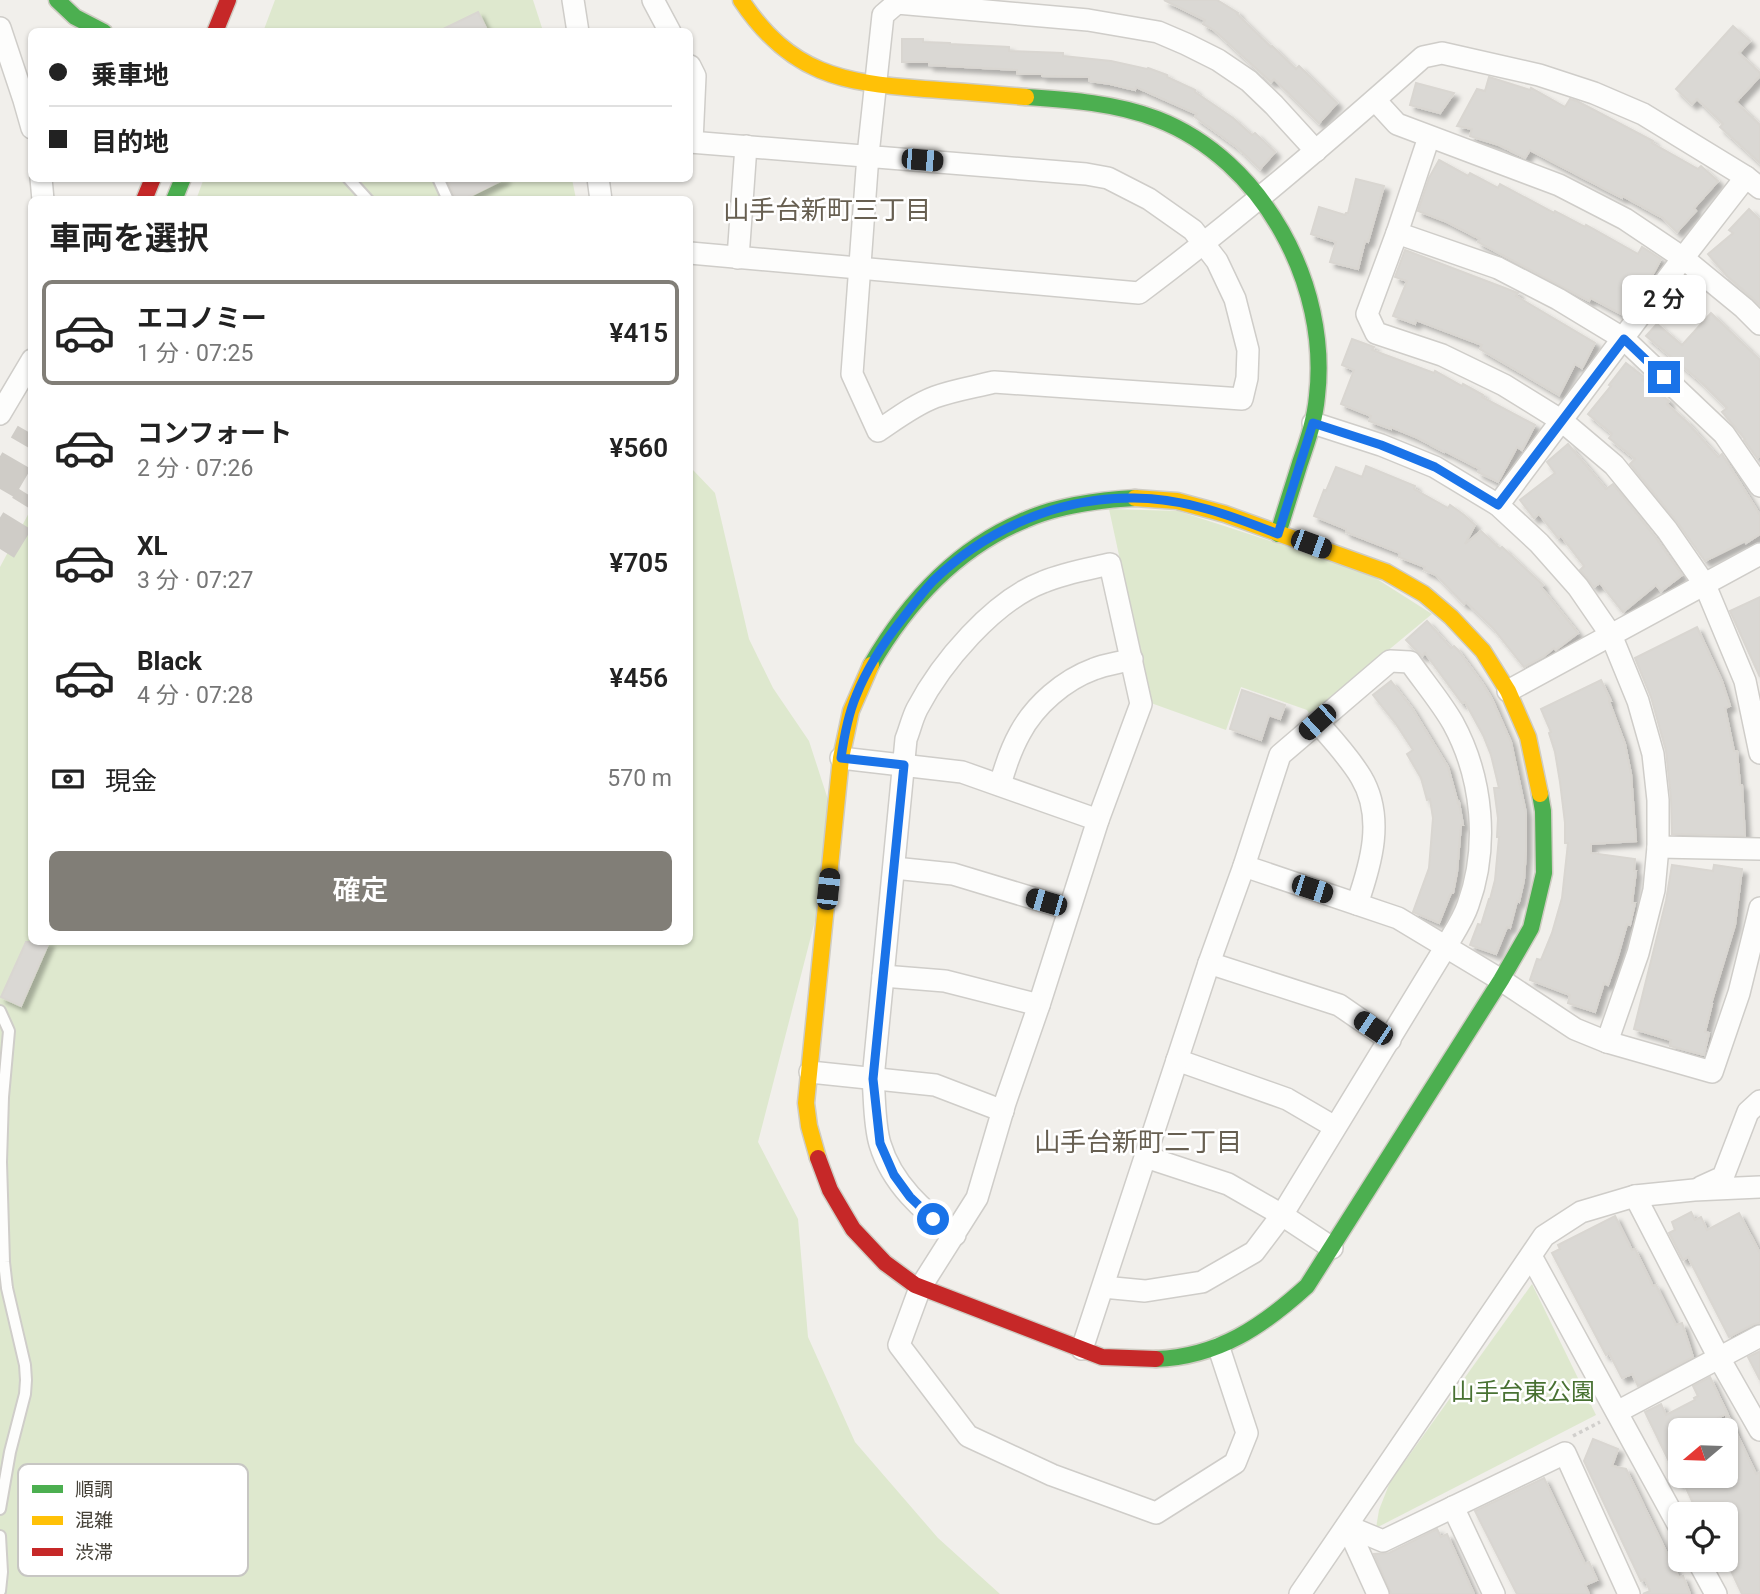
<!DOCTYPE html>
<html lang="ja">
<head>
<meta charset="utf-8">
<style>
	body { margin:0; font-family:Roboto,"Noto Sans JP",sans-serif; background:#f2f2f2; color:#222; height:100vh; display:flex; flex-direction:column; font-size:26px; white-space:nowrap }
	* { box-sizing:border-box; margin:0 }
	p { font-size:23px; color:#767676 }
	.icon { flex:none; width:38px; height:38px; fill:none; stroke:currentColor; stroke-width:2; stroke-linecap:round; stroke-linejoin:round }
	.map { position:relative; flex:1; overflow:hidden }
	.sheet { position:absolute; left:28px; top:196px; width:665px; height:749px; display:flex; flex-direction:column; background:#fff; border-radius:10px; box-shadow:0 2px 5px #0004 }
	.sheet>* { flex:none }
	.guide { position:absolute; left:28px; top:28px; width:665px; height:154px; border-radius:10px; box-shadow:0 2px 5px #0004; display:grid; align-content:center; height:154px; padding:0 21px; background:#fff }
	.needle { width:46px; rotate:251deg }
	.tools { position:absolute; left:1668px; top:1418px; display:grid; gap:14px }
	.tools a { display:grid; place-items:center; width:70px; height:70px; border-radius:10px; background:#fff; box-shadow:0 2px 5px #0004; font-size:35px }
	.end { position:absolute; width:32px; height:32px; margin:-16px; border:9px solid #1a73e8; background:#fff; box-shadow:0 0 0 4px #fff }
	.from { border-radius:50% }
	.bubble { position:absolute; height:49px; border-radius:10px; background:#fff; box-shadow:0 2px 5px #0004; font-size:23px; font-weight:600; line-height:49px; text-align:center }
	.car { position:absolute; width:21px; height:42px; margin:-21px -10px; border-radius:9px; box-shadow:0 0 5px 2px #0007; background:linear-gradient(#222 24%,#8ab4d8 0 40%,#222 0 76%,#8ab4d8 0 86%,#222 0) }
	.guide b { display:flex; align-items:center; gap:24px; height:66px; font-size:26px }
	.guide b+b { border-top:2px solid #e0e0e0 }
	.guide i { width:18px; height:18px; background:#222 }
	ul { padding:0; list-style:none }
	li { display:flex; align-items:center; gap:21px; height:105px; margin:0 14px 10px; padding:0 7px; border:4px solid transparent; border-radius:10px }
	li div { flex:1 }
	li b { display:block; font-size:26px }
	li em { font-style:normal; font-weight:600 }
	li.active { border-color:#817e77 }
	li>.icon { width:63px; height:63px; stroke-width:1.5 }
	h2 { padding:0 21px; font-size:32px; line-height:84px }
	.pay { display:flex; align-items:center; gap:18px; height:77px; padding:0 21px; font-size:26px }
	.pay p { margin-inline-start:auto }
	.primary-button { display:flex; gap:14px; margin-top:auto; padding:14px 21px }
	.primary-button a { flex:1; height:80px; border-radius:10px; background:#817e77; color:#fff; font-size:28px; font-weight:600; line-height:80px; text-align:center }
	.map>svg:first-child { display:block }
	.green { fill:#dee8ce }
	.building { fill:#dad8d4; stroke:#d9d6d1; stroke-width:2; fill-rule:evenodd; filter:url(#shadow) }
	.lines { fill:none; stroke-linecap:round; stroke-linejoin:round }
	.primary-tunnel { stroke:#cfccc7; stroke-width:33; stroke-dasharray:33 17; stroke-linecap:butt }
	.lane-casing { stroke:#cfcdc9; stroke-width:14 }
	.street-casing { stroke:#cfcdc9; stroke-width:24 }
	.fast-casing { stroke:#cfccc3; stroke-width:19 }
	.slow-casing { stroke:#cfccc3; stroke-width:19 }
	.jam-casing { stroke:#cfccc3; stroke-width:19 }
	.path { stroke:#d1cfcc; stroke-width:3.5; stroke-dasharray:3.5 3.5; stroke-linecap:butt }
	.lane { stroke:#fdfdfc; stroke-width:10 }
	.street { stroke:#fdfdfc; stroke-width:21 }
	.fast { stroke:#4caf50; stroke-width:16 }
	.slow { stroke:#ffc107; stroke-width:16 }
	.jam { stroke:#c62828; stroke-width:16 }
	.route { stroke:#1a73e8; stroke-width:9 }
	.labels { text-anchor:middle; stroke-width:5; stroke-linejoin:round; paint-order:stroke }
	.park-label { font-size:24px; fill:#487132; stroke:#fff }
	.neighbourhood-label { font-size:26px; fill:#675f51; stroke:#fff }
	.key { fill:#fff; stroke:#c7c6c3; stroke-width:2 }
	.key-label { font-size:19px; fill:#454138 }
</style>
</head>
<body>
<div class="map">
<svg width="1760" height="1594" viewBox="0 0 1760 1594">
	<defs>
		<filter id="shadow"><feDropShadow dx="5" dy="5" stdDeviation="2" flood-color="#0004"/></filter>
	</defs>
	<rect width="100%" height="100%" fill="#f1efeb"/>
	<g class="green">
		<path d="M275 0H533L543 31 263 32Z"/>
		<path d="M204 178 572 179 576 199 196 200Z"/>
		<path d="M690 458 693 470 715 493 749 639 773 688 809 741 833 815 826 878 758 1142 798 1219 808 1337 855 1442 938 1538 1000 1594H0V567L31 509 32 942H690Z"/>
		<path d="M1109 509 1178 511 1366 572 1432 614 1310 715 1307 710 1241 687 1226 730 1151 703Z"/>
		<path d="M1532 1284 1596 1415 1376 1528 1379 1510 1390 1482Z"/>
	</g>
	<g class="building">
		<path d="M1164 0H1217L1238 13 1237 14 1271 47 1272 46 1296 69 1299 66 1337 103 1319 123 1274 79 1271 82 1214 30 1203 24 1205 20Z"/>
		<path d="M478 12 488 32H437Z"/>
		<path d="M1733 26 1750 41 1739 53 1760 73V76L1736 102 1760 125V163L1720 127 1723 124 1697 99 1692 104 1676 89Z"/>
		<path d="M902 39H923V42L950 43V44L1009 47V51L1063 53V56L1111 61 1147 69 1148 68 1167 75V77L1195 90V92L1233 118 1252 135 1255 133 1275 152 1260 169 1238 148 1195 117 1197 114 1136 87 1135 90 1110 84 1089 81V77L1042 76V74H1017V70L929 65V62H902Z"/>
		<path d="M1489 77 1530 90 1531 88 1565 107 1570 99 1577 101 1653 141 1652 143 1698 169 1701 166 1718 181 1694 208 1696 211 1677 232 1663 218 1623 196 1622 198 1530 150 1525 158 1499 145 1470 136 1472 129 1457 126 1477 89 1485 91Z"/>
		<path d="M1416 83 1454 93 1440 113 1410 105Z"/>
		<path d="M1439 160 1468 176 1470 173 1498 188 1500 184 1554 213 1555 211 1585 227 1586 225 1638 254 1642 247 1661 259 1648 283 1642 279 1623 315 1591 298 1589 301 1478 242 1480 239 1447 222 1418 211 1429 178Z"/>
		<path d="M447 178H506L462 200H456Z"/>
		<path d="M1356 179 1384 186 1368 242 1365 241 1358 269 1330 262 1336 242 1311 234 1319 207 1345 215 1346 213H1348Z"/>
		<path d="M1749 209 1760 220V305L1727 276 1708 254 1733 233 1729 230Z"/>
		<path d="M1405 250 1518 293 1516 296 1595 343 1582 368 1575 364 1559 395 1480 349 1482 345 1416 320 1415 324 1393 316 1407 281 1395 277Z"/>
		<path d="M1711 313 1760 360V456L1757 458 1744 440 1745 439 1722 412 1727 408 1701 382 1646 336 1657 324 1682 345Z"/>
		<path d="M1352 339 1374 347 1372 350 1434 373 1435 371 1462 386 1463 384 1483 395 1482 397 1535 425 1522 450 1517 447 1498 482 1478 472 1480 469 1445 451 1444 452 1418 438 1391 427V429L1369 421 1371 416 1341 404 1354 370 1342 365Z"/>
		<path d="M1626 363 1644 377 1642 380 1669 401 1667 404 1687 422 1718 457 1722 454 1760 515V534L1746 543 1745 541 1705 561 1677 522 1630 464 1635 459 1609 438 1612 434 1588 414 1611 386 1609 385Z"/>
		<path d="M1568 444 1606 489 1613 484 1656 538 1682 575 1661 591 1656 585 1623 612 1600 583 1594 587 1580 570 1584 566 1561 536 1558 538 1539 514 1534 518 1520 500 1555 473 1547 462Z"/>
		<path d="M1366 466 1415 486 1414 489 1448 508 1450 505 1464 515 1475 525 1465 544 1481 531 1500 549 1502 547 1543 585 1541 587 1578 633 1557 649 1556 650 1554 648 1543 657 1524 667 1493 628 1466 602 1464 604 1436 575 1424 570 1425 567 1399 557 1400 553 1346 532V529L1314 516 1324 490 1326 491 1336 467 1362 477Z"/>
		<path d="M1760 597V677L1730 611Z"/>
		<path d="M1427 621 1451 648 1454 646 1458 650 1483 684 1492 699 1511 742 1526 813V851L1524 880 1519 902 1517 901 1510 928 1507 927 1496 954 1470 945 1478 924 1481 925 1489 899H1490L1495 880 1499 837H1497L1498 818 1494 788H1499L1491 755 1483 735 1465 702 1462 703 1425 653 1422 656 1406 640Z"/>
		<path d="M1697 627 1722 681 1730 706 1725 708 1734 751H1737L1740 785H1742L1745 836 1672 834 1671 799 1666 751 1651 697 1635 658Z"/>
		<path d="M1601 680 1611 701H1609L1625 744 1631 774 1636 841 1591 844V853L1635 859 1634 871H1636L1632 903H1635L1630 925 1627 924 1618 956 1608 985 1604 983 1595 1012 1568 1003 1570 995 1530 980 1537 959 1541 960 1552 933 1562 898 1568 843H1565V823L1560 782 1555 752 1549 733 1551 732 1541 709Z"/>
		<path d="M1391 681 1412 708 1448 767 1458 803 1459 802 1463 825H1461L1457 872 1453 893H1451L1439 923 1413 912 1429 868 1433 818 1430 799 1427 800 1421 778 1407 754 1413 750 1396 724 1373 695Z"/>
		<path d="M1242 690 1285 705 1280 719 1269 715 1261 740 1230 729Z"/>
		<path d="M1672 865 1713 871 1714 865 1742 869 1735 925 1711 1004H1712L1705 1032 1709 1033 1704 1055 1670 1046 1671 1040 1634 1029 1666 901Z"/>
		<path d="M26 942H49L21 1006 1 997Z"/>
		<path d="M1691 1212 1695 1220 1701 1217 1707 1230 1739 1213 1760 1253V1323L1754 1324 1729 1337 1688 1257 1683 1260 1669 1233 1675 1230 1672 1222Z"/>
		<path d="M1615 1216 1632 1250 1635 1249 1653 1286 1656 1285 1676 1325 1682 1323 1693 1357 1638 1386 1632 1374 1622 1378 1609 1353 1606 1355 1552 1253 1560 1249 1558 1245Z"/>
		<path d="M1760 1351V1380L1748 1357Z"/>
		<path d="M1710 1377 1756 1474 1760 1472V1594H1742L1726 1560V1514H1698L1680 1475V1484L1645 1412 1661 1404 1666 1415 1695 1400 1694 1398 1698 1396 1693 1386ZM1726 1414V1475H1680V1430H1692Z"/>
		<path d="M1593 1439 1618 1449 1612 1466 1626 1469 1679 1578 1683 1576 1690 1594H1643L1650 1591 1645 1579 1641 1581 1584 1461Z"/>
		<path d="M1544 1478 1585 1564 1589 1562 1597 1580 1585 1585 1589 1594H1517L1475 1511Z"/>
		<path d="M1437 1529 1441 1537 1447 1534 1474 1594H1391L1374 1554 1389 1553Z"/>
	</g>
	<g class="lines">
		<g class="primary-tunnel">
			<path d="M0 489 32 434"/>
			<path d="M0 549 32 497"/>
		</g>
		<g class="lane-casing">
			<g id="lane">
				<path d="M348 178 368 200"/>
				<path d="M438 178 448 200"/>
				<path d="M0 1011 9 1031 3 1097 1 1162 4 1262 7 1288 25 1365 26 1380 25 1394 10 1452 0 1509"/>
				<path d="M0 1536 2 1572 0 1591"/>
			</g>
		</g>
		<g class="street-casing">
			<g id="street">
				<path d="M573 0 578 32"/>
				<path d="M653 0 670 32"/>
				<path d="M0 28 24 100 32 128"/>
				<path d="M690 66 695 76 692 142"/>
				<path d="M1375 100 1397 124 1559 185 1625 219 1683 258 1744 308 1760 324"/>
				<path d="M1429 137 1397 233 1367 314 1376 333 1442 355 1504 385 1562 421 1614 465 1667 530 1705 585 1745 681 1760 753"/>
				<path d="M690 142 1086 174 1108 178 1149 199 1193 230 1217 261 1235 299 1248 350 1247 378 1242 399 994 382C974 387 954 390 935 397 914 405 896 419 878 431L852 374 868 155 883 15 897 3 1088 20 1158 32 1186 44 1218 60 1249 81 1274 105 1316 151"/>
				<path d="M41 178 43 200"/>
				<path d="M598 178 601 200"/>
				<path d="M1397 233 1498 268 1558 299 1624 339 1724 434 1760 486"/>
				<path d="M690 253 1139 293C1238 219 1331 139 1423 57L1442 53 1539 75 1594 93 1643 114 1746 177 1760 188"/>
				<path d="M738 258 746 146"/>
				<path d="M0 414 32 360"/>
				<path d="M1313 423 1381 445 1435 467 1498 505 1539 543 1578 587 1611 635 1638 701 1653 754 1658 800V847L1654 890 1638 953 1607 1042"/>
				<path d="M1498 505 1683 258 1746 177"/>
				<path d="M1508 691 1760 554"/>
				<path d="M1317 722C1333 740 1349 757 1361 777 1385 817 1371 864 1357 904"/>
				<path d="M841 758 962 772 1098 820"/>
				<path d="M1000 785C1005 767 1011 749 1020 733 1035 705 1064 680 1094 669 1106 664 1119 663 1132 659"/>
				<path d="M1658 847 1760 849"/>
				<path d="M1244 866 1398 918 1501 980 1575 1029 1607 1042 1712 1072 1739 993 1760 908"/>
				<path d="M894 868 953 874 1069 909"/>
				<path d="M1209 963 1339 1005 1390 1040"/>
				<path d="M883 976 945 981 1039 1005"/>
				<path d="M1177 1060 1287 1099 1335 1127"/>
				<path d="M810 1072 935 1085 1003 1111"/>
				<path d="M1146 1157 1228 1184 1282 1215 1332 1248"/>
				<path d="M1701 1187 1723 1177 1748 1112 1760 1101"/>
				<path d="M1635 1196 1719 1358 1760 1430"/>
				<path d="M955 1235C923 1211 892 1184 880 1144 874 1124 875 1100 873 1079L906 739C910 729 912 719 917 709 941 663 993 601 1043 582 1064 573 1088 569 1110 564L1141 704 1098 820 1039 1005 1005 1103 977 1198 920 1288 899 1345 968 1436 1052 1475 1156 1513 1235 1463 1247 1433 1219 1348"/>
				<path d="M1531 1256 1680 1528"/>
				<path d="M1082 1349 1209 963 1244 866 1280 755 1390 661 1410 662C1424 682 1441 702 1453 723 1483 778 1489 847 1468 905 1463 920 1453 934 1445 948L1282 1215 1254 1252 1202 1282 1145 1291 1103 1287"/>
				<path d="M1617 1412 1760 1336"/>
				<path d="M1453 1507 1494 1594"/>
				<path d="M1347 1526 1383 1541 1565 1453 1629 1594"/>
				<path d="M1347 1526 1378 1594"/>
				<path d="M1697 1559 1716 1594"/>
				<path d="M1300 1594 1544 1236 1581 1212 1635 1196 1694 1190 1760 1187"/>
			</g>
		</g>
		<g class="fast-casing">
			<g id="fast">
				<path d="M57 0 75 17 104 32"/>
				<path d="M1026 97C1070 100 1115 103 1157 119 1263 160 1330 285 1317 396 1315 419 1308 440 1300 463 1293 486 1285 510 1278 534"/>
				<path d="M174 200 183 178"/>
				<path d="M871 665C907 603 957 548 1025 520 1059 505 1098 500 1135 498"/>
				<path d="M1156 1359C1218 1357 1263 1326 1307 1286L1501 980 1531 928 1544 873 1543 811 1540 794"/>
			</g>
		</g>
		<g class="slow-casing">
			<g id="slow">
				<path d="M741 0C790 74 842 83 925 89 958 91 992 94 1026 97"/>
				<path d="M1135 498 1177 501 1225 514 1386 572 1424 594 1451 617 1483 651 1508 691 1528 737 1540 794"/>
				<path d="M818 1158 809 1126 806 1103 841 758 851 711 871 665"/>
			</g>
		</g>
		<g class="jam-casing">
			<g id="jam">
				<path d="M215 32 228 0"/>
				<path d="M144 200 153 178"/>
				<path d="M818 1158 830 1190 853 1229 885 1263 915 1285 1102 1357 1156 1359"/>
			</g>
		</g>
		<path class="path" d="M1573 1436 1600 1422"/>
		<use href="#lane" class="lane"/>
		<use href="#street" class="street"/>
		<use href="#fast" class="fast"/>
		<use href="#slow" class="slow"/>
		<use href="#jam" class="jam"/>
	</g>
	<g class="lines">
		<path class="route" d="M933 1219 910 1197 894 1175 880 1143 873 1079 904 765 841 758C844 737 848 715 856 696 867 668 884 642 903 618 912 606 922 593 933 581 986 529 1060 497 1134 498 1185 498 1232 516 1278 534L1313 423 1381 445 1435 467 1498 505 1624 339 1664 377"/>
	</g>
	<g class="labels">
		<g class="park-label">
			<text x="1523" y="1400">山手台東公園</text>
		</g>
		<g class="neighbourhood-label">
			<text x="827" y="219">山手台新町三丁目</text>
			<text x="1138" y="1151">山手台新町二丁目</text>
		</g>
	</g>
	<rect x="18" y="1464" width="230" height="112" rx="10" class="key"/>
	<rect x="32" y="1485" width="31" height="8" fill="#4caf50"/>
	<rect x="32" y="1516" width="31" height="9" fill="#ffc107"/>
	<rect x="32" y="1548" width="31" height="8" fill="#c62828"/>
	<g class="key-label">
		<text x="75" y="1496">順調</text>
		<text x="75" y="1527">混雑</text>
		<text x="75" y="1559">渋滞</text>
	</g>
</svg>
<div class="tools">
<a><svg class="needle" viewBox="-14 -14 28 28"><path d="M0-13l5 13h-10z" fill="#e53935"/><path d="M0 13l5-13h-10z" fill="#767676"/></svg></a>
<a><svg class="icon" aria-label="locate" viewBox="0 0 24 24"><circle cx="12" cy="12" r="6"/><path d="M12 2v4M12 18v4M2 12h4M18 12h4"/></svg></a>
</div>
<i class="end from" style="left:933px;top:1219px"></i>
<i class="end" style="left:1664px;top:377px"></i>
<div class="bubble" style="left:1622px;top:275px;width:84px">2 分</div>
<i class="car" style="left:922px;top:160px;rotate:95deg"></i>
<i class="car" style="left:1311px;top:544px;rotate:110deg"></i>
<i class="car" style="left:1317px;top:722px;rotate:228deg"></i>
<i class="car" style="left:828px;top:889px;rotate:6deg"></i>
<i class="car" style="left:1312px;top:889px;rotate:108deg"></i>
<i class="car" style="left:1046px;top:902px;rotate:286deg"></i>
<i class="car" style="left:1373px;top:1028px;rotate:304deg"></i>
<div class="guide">
<b><i class="from"></i>乗車地</b>
<b><i></i>目的地</b>
</div>
<section class="sheet">
<h2>車両を選択</h2>
<ul>
<li class="active"><svg class="icon" aria-label="car" viewBox="0 0 24 24"><path d="M5 17H2v-5l4-1 3-4h7l3 4 3 1v5h-3M9 17h6M6 11h13"/><circle cx="7" cy="17" r="2"/><circle cx="17" cy="17" r="2"/></svg><div><b>エコノミー</b><p>1 分 · 07:25</p></div><em>¥415</em></li>
<li><svg class="icon" aria-label="car" viewBox="0 0 24 24"><path d="M5 17H2v-5l4-1 3-4h7l3 4 3 1v5h-3M9 17h6M6 11h13"/><circle cx="7" cy="17" r="2"/><circle cx="17" cy="17" r="2"/></svg><div><b>コンフォート</b><p>2 分 · 07:26</p></div><em>¥560</em></li>
<li><svg class="icon" aria-label="car" viewBox="0 0 24 24"><path d="M5 17H2v-5l4-1 3-4h7l3 4 3 1v5h-3M9 17h6M6 11h13"/><circle cx="7" cy="17" r="2"/><circle cx="17" cy="17" r="2"/></svg><div><b>XL</b><p>3 分 · 07:27</p></div><em>¥705</em></li>
<li><svg class="icon" aria-label="car" viewBox="0 0 24 24"><path d="M5 17H2v-5l4-1 3-4h7l3 4 3 1v5h-3M9 17h6M6 11h13"/><circle cx="7" cy="17" r="2"/><circle cx="17" cy="17" r="2"/></svg><div><b>Black</b><p>4 分 · 07:28</p></div><em>¥456</em></li>
</ul>
<div class="pay"><svg class="icon" aria-label="cash" viewBox="0 0 24 24"><path d="M3 7h18v10H3z"/><circle cx="12" cy="12" r="2"/></svg>現金<p>570 m</p></div>
<div class="primary-button"><a>確定</a></div>
</section>
</div>
</body>
</html>
